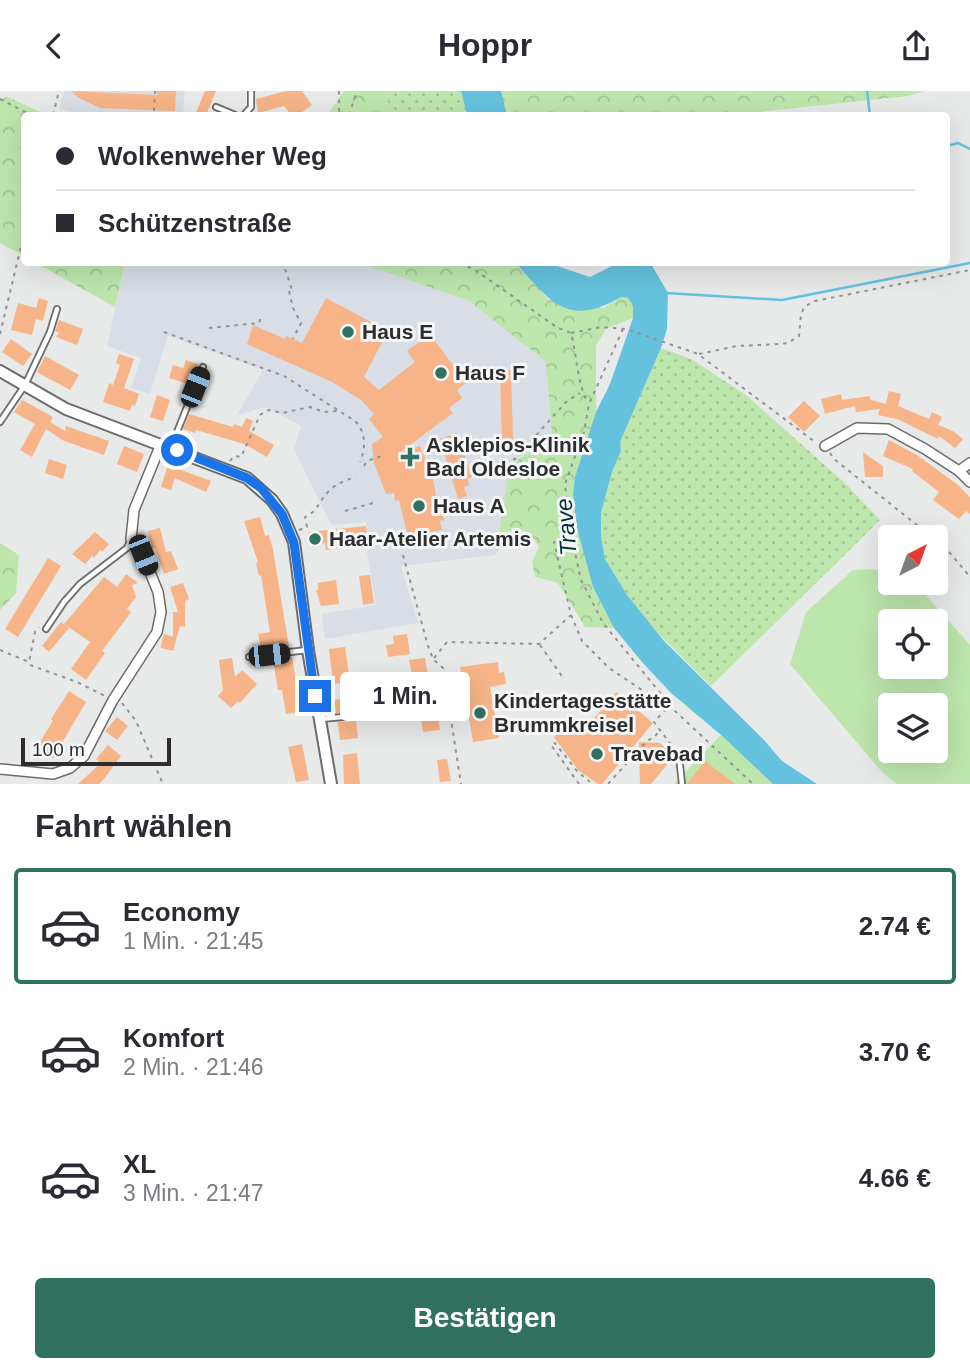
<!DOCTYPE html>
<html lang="de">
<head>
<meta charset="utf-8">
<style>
	body { margin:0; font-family:Arial,sans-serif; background:#f2f2f3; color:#2b2b33; height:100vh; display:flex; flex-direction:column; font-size:26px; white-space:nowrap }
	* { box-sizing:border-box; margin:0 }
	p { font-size:23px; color:#7c7c81 }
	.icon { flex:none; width:38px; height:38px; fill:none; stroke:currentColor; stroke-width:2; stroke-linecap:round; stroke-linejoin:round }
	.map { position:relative; height:693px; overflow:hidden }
	.side { display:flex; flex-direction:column; background:#fff; flex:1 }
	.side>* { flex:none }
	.top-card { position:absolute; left:21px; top:21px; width:929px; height:154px; border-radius:7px; box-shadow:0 7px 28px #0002; display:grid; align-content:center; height:154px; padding:0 35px; background:#fff }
	.needle { width:46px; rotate:41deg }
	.controls { position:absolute; left:878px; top:434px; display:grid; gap:14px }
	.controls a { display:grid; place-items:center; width:70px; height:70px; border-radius:7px; background:#fff; box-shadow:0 7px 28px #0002; font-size:35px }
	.scale { position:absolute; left:21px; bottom:18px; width:150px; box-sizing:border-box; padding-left:7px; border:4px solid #2d2d2d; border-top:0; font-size:19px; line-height:24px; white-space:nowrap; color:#2d2d2d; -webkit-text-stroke:5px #f5f6f7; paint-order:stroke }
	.end { position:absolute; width:32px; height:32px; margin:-16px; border:9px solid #1a73e8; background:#fff; box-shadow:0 0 0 4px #fff }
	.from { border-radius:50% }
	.bubble { position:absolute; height:49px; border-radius:7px; background:#fff; box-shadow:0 7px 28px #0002; font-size:23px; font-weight:700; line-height:49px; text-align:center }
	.car { position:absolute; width:21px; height:42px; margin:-21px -10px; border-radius:9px; box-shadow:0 0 5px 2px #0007; background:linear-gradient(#222 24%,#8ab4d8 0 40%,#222 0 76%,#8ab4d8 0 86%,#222 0) }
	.top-card b { display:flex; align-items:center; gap:24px; height:66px; font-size:26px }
	.top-card b+b { border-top:2px solid #e1e1e2 }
	.top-card i { width:18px; height:18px; background:#2b2b33 }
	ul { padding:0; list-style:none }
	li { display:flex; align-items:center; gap:21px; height:116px; margin:0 14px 10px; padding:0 21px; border:4px solid transparent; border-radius:7px }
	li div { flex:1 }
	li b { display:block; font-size:26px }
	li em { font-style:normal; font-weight:700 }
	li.on { border-color:#307160 }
	li>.icon { width:63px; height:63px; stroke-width:1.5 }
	h2 { padding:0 35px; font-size:32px; line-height:84px }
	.cta { display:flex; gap:14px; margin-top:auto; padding:14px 35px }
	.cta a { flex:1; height:80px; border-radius:7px; background:#307160; color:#fff; font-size:28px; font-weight:700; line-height:80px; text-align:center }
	header { display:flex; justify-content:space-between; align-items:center; height:91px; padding:0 35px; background:#fff; font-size:32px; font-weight:700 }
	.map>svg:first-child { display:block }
	.built { fill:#d9dee6 }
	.grass { fill:url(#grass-dots) }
	.forest { fill:url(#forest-crowns) }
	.green { fill:#bde6ad; fill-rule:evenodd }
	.water { fill:#65c2de }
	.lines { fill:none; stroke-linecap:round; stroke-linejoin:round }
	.stream { stroke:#65c2de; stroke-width:2.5 }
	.building { fill:#f6b488 }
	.service-casing { stroke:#6b6b6c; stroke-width:8 }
	.minor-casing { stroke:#6b6b6c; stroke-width:12 }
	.tertiary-casing { stroke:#6b6b6c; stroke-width:14 }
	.path { stroke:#929393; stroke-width:2; stroke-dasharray:3.5 5; stroke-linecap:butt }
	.service { stroke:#fff; stroke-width:4.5 }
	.minor { stroke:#fff; stroke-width:9 }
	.tertiary { stroke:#fff; stroke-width:10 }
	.route { stroke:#1a73e8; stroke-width:9 }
	.poi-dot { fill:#307160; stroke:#f5f6f7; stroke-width:2.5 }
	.labels { text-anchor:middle; stroke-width:6; stroke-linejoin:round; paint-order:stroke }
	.poi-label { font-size:21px; font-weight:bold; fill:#2d2d2d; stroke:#f5f6f7; text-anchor:start }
	.water-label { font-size:23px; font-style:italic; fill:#012f3a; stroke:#f5f6f7 }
</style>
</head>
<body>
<header><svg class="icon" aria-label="back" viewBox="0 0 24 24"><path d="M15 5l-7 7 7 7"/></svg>Hoppr<svg class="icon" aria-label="share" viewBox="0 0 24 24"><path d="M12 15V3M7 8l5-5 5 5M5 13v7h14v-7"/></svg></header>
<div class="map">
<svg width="970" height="693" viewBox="0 0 970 693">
	<defs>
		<pattern id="grass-dots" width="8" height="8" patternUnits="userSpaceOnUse" patternTransform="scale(1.75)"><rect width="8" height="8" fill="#bde6ad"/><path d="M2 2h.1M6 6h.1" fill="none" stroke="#a3c695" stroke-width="1.8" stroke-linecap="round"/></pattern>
		<pattern id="forest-crowns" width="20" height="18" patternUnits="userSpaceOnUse" patternTransform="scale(1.75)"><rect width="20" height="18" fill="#bde6ad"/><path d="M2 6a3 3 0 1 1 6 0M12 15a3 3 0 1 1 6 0" fill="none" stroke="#a3c695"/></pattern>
	</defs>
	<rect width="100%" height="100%" fill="#e8e9e9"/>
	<g class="built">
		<path d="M64 0H185L183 24H87L59 18Z"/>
		<path d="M125 172H360L469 210 546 271 552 346 510 374 495 464 401 475 418 532 325 548 322 523 376 514 366 456 370 455 366 431 331 434 294 358 301 335 266 316 237 324 263 279 168 245 150 303 131 297 141 267 107 255Z"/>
	</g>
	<g class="grass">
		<path d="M392 0H461L467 24H383Z"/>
		<path d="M661 257 691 268 746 304 845 392 880 429 711 595 648 532 627 504 605 468 601 445V422L612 381 621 360 620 351Z"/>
	</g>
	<g class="forest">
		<path d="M344 0H392L383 24H327Z"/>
		<path d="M501 0H925L908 5 729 24H507Z"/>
		<path d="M8 6 47 24H24V165L0 152V8Z"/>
		<path d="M36 172H125L115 216Z"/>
		<path d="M360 172 389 173 516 172 548 208 603 217 621 206 628 207 633 215V227L606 238 596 255V321L575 386 573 403 593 496 614 537 585 536 558 492 535 486 532 471 539 456 530 442 513 437 495 464 510 374 552 346 546 271 469 210Z"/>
		<path d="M0 452 19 464 16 502 0 519Z"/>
	</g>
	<g class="green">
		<path d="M891 478V492H915L970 554V693H897L883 682 790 573 806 521 853 479ZM891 530H936V576H891ZM891 614H936V660H891Z"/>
		<path d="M721 644 773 693H674Z"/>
	</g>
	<g class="water">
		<path d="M461 0H501L507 24H467Z"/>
		<path d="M516 172H548L590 186 618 172 651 173 668 202 667 238 661 257 620 351 621 360 612 381 601 422V445L605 468 627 504 664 550 764 649 782 670 817 693H773L721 644 670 601 642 571 614 537 593 496 577 437 573 403 575 386 596 321 610 293 633 227V215L628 207 621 206C568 237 550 211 516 172Z"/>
	</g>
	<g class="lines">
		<g class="stream">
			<path d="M867 0 870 24"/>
			<path d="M947 55 958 52 970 58"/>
			<path d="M666 202 782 209 970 172"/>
		</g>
	</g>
	<g class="building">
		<path d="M71 0 157 4V0H176L175 20 100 17 79 7Z"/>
		<path d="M205 0H216L206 24H195Z"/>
		<path d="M286 0H302L312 14 298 24H291L284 15 258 22 256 8Z"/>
		<path d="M39 207 48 210 43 230 36 228 32 244 11 239 18 212 36 217Z"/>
		<path d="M326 207 388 240 364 286 379 299 415 271 407 260 430 243 466 292 457 299 462 307 449 317 453 322 399 362 420 355 433 389 440 422 442 421 444 429 440 430 442 439 408 446 399 409 395 410 394 402 386 403 374 372 372 353 383 346 369 328 374 323 361 309 332 291 247 253 253 234 285 248 286 245 302 252Z"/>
		<path d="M59 229 83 238 77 254 56 246 59 242 55 240Z"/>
		<path d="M11 248 32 263 23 275 2 261Z"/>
		<path d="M119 263 134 268 124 297 139 303 135 315 132 314 130 320 103 311 109 292 113 294 120 274 116 272Z"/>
		<path d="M45 265 79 284 70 299 37 281Z"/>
		<path d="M186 269 198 273 191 294 169 287 173 274 183 277Z"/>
		<path d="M500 279H511L513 350H502Z"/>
		<path d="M889 300 901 303 898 315 929 328 932 321 942 326 938 334 953 340 963 348 955 357 939 345 938 348 897 328 878 324 880 318 856 321 855 315 825 323 821 308 841 303 842 309 870 305 871 309 886 313Z"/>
		<path d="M157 304 170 309 163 330 150 326Z"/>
		<path d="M22 309 53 326 50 331 65 340 66 335 109 350 104 364 62 349 46 338 32 366 20 359 35 333 14 321Z"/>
		<path d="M804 310 820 325 804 341 788 326Z"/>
		<path d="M189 323 233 336 234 333 242 336 246 327 253 330 249 340 274 354 267 366 244 353 196 339 195 342 183 338Z"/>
		<path d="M457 342 472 386 467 388 470 394 464 396 467 405 458 408 440 348Z"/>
		<path d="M889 349 917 364 958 394 970 406V423L966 420 959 428 933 409 939 401 912 380 913 378 883 365Z"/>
		<path d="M124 355 144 363 137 381 117 373Z"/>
		<path d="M863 361 883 375V386H865Z"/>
		<path d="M49 368 67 374 63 388 45 382Z"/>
		<path d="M168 374 211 390 206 401 175 387 171 399 161 396Z"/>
		<path d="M260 426 265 445 269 444 273 459 289 556 261 558 258 543 270 541 261 484 259 485 256 472 258 471 244 430Z"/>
		<path d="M366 435 368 452 326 459 325 452 310 454 308 441Z"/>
		<path d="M160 437 166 461 171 460 178 478 164 483 155 457 152 458 148 440Z"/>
		<path d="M95 441 109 453 102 461 100 459 94 467 92 465 85 473 72 463Z"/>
		<path d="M48 467 61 475 18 546 5 538Z"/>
		<path d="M126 483 138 492 132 494 136 506 127 518 131 521 102 560 105 562 86 589 71 578 90 551 64 533 104 486 117 496Z"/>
		<path d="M370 484 374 512 363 514 359 485Z"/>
		<path d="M336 489 339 513 321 515 316 499H318V492Z"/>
		<path d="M183 492 189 508 185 510V536L180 535 173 560 161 557V554L164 543 173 546V521H178L170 496Z"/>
		<path d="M61 531 69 537 49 561 42 555Z"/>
		<path d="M407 543 410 563 388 566 386 554 394 553 393 545Z"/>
		<path d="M345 556 350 591 333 593 329 558Z"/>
		<path d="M292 566 301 621 286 623 282 599H278L273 568Z"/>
		<path d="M232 567 235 586 242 579 257 593 240 612 238 610 231 617 218 605 223 599 219 569Z"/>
		<path d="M425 567 428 586 413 589 409 569Z"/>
		<path d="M498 571 499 582 504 581 506 593 490 596 499 647 473 651 460 576Z"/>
		<path d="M69 600 86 611 53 667 36 657 53 630 51 628Z"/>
		<path d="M434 600 440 639 423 641 417 603Z"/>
		<path d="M616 601 653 632 602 693H598L578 679 554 646 571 626 585 638Z"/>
		<path d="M354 606 355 620 336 622 334 609Z"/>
		<path d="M117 626 128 635 117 649 105 640Z"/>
		<path d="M356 630 358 647 340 649 338 631Z"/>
		<path d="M639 651 660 652 674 665 651 693H640Z"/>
		<path d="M302 653 309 689 296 691 288 656Z"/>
		<path d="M108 654 121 665 103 689 99 693H78L101 672 96 668Z"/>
		<path d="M357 662 360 693H344L343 664Z"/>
		<path d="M447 668 451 690 440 691 437 669Z"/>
		<path d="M705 670 735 693H687Z"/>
	</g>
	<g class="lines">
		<g class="service-casing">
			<g id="service">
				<path d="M216 16 235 24"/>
				<path d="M244 24 251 16V0"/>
				<path d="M0 331 25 294 50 241 57 218"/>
				<path d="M171 356 203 276"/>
				<path d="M46 538 64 511 80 493 127 457 131 448"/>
				<path d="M249 566 307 559"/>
				<path d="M320 628 388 622"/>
				<path d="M679 665 682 693"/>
			</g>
		</g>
		<g class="minor-casing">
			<g id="minor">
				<path d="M825 355 857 337 888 338 925 358 959 380 970 391"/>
				<path d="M959 380 970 372"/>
				<path d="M0 678 53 683 70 677 84 665 113 609 157 541 161 521 158 501 143 464 131 448 134 419 161 353"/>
			</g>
		</g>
		<g class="tertiary-casing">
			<path id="tertiary" d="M0 280 66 318 247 387 272 409 282 423 294 451 308 559 331 693"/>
		</g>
		<g class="path">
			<path d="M339 0V24"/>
			<path d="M0 8 31 24"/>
			<path d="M154 20 155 0"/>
			<path d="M53 24 59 0"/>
			<path d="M349 24 357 0"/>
			<path d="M279 172 286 180 292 199"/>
			<path d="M460 172 475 179 558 237 571 242C577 265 577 292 588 312"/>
			<path d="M289 200 293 217 301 232 293 248"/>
			<path d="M209 237 259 232 261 226"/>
			<path d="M623 238 589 313 584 341 565 393 570 439 581 489 603 532 675 620 753 693"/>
			<path d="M164 241 284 285 355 330C366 341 366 357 360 371"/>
			<path d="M571 242 601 236 626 238 698 263 815 351"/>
			<path d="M0 243 24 143"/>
			<path d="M699 263 737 255 780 253 788 252 799 245 801 224 804 216 815 210 970 179"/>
			<path d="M830 362 834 368 932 446"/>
			<path d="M230 370 234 365 241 366 260 324 268 319 282 322 310 316 324 321 337 320"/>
			<path d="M488 374 515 368 566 311 580 302"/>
			<path d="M364 375 367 370 382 365"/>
			<path d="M345 420 373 412"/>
			<path d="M299 439 307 436 305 426C318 420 319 410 329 400 337 392 346 389 356 386"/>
			<path d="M569 440 554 451 571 524 582 550 609 577 672 619"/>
			<path d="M936 450 950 462 970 486"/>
			<path d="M403 464 428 555 433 568 443 577 461 693"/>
			<path d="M540 554 564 588"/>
			<path d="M0 559 29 571 35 541 39 536"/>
			<path d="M434 567 447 551 539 553 571 524"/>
			<path d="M30 574 77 591 105 605"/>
			<path d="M122 612 136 630 162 691 165 693"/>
			<path d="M666 618 654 631 675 659"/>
			<path d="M579 693 551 654 555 652 577 680 590 691"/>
			<path d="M608 693 648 649 654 647 660 638"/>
		</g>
		<use href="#service" class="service"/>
		<use href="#minor" class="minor"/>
		<use href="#tertiary" class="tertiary"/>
	</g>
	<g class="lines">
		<path class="route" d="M177 359 247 387 261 397 282 423 294 452 315 605"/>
	</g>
	<g class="poi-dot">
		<circle cx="348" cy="241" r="7"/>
		<circle cx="441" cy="282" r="7"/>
		<path d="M406.5 355.5h7v7h7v7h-7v7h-7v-7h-7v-7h7z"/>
		<circle cx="419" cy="415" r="7"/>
		<circle cx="315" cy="448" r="7"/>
		<circle cx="480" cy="622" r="7"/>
		<circle cx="597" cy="663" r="7"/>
	</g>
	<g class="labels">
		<g class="poi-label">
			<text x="362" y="248">Haus E</text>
			<text x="455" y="289">Haus F</text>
			<text x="426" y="361">Asklepios-Klinik<tspan x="426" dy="24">Bad Oldesloe</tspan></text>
			<text x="433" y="422">Haus A</text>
			<text x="329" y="455">Haar-Atelier Artemis</text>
			<text x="494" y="617">Kindertagesstätte<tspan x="494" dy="24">Brummkreisel</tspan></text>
			<text x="611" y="670">Travebad</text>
		</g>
		<g class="water-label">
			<text transform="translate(566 436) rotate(-95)" y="8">Trave</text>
		</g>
	</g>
</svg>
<div class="controls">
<a><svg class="needle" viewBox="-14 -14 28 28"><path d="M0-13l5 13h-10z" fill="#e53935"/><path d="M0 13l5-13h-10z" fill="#7c7c81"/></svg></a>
<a><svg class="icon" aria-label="locate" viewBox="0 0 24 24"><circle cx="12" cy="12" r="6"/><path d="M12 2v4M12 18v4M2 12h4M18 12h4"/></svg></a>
<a><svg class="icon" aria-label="layers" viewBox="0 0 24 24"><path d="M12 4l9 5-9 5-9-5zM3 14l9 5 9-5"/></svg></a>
</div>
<div class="scale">100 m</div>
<i class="end from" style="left:177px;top:359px"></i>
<i class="end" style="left:315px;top:605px"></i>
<div class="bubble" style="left:340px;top:581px;width:130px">1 Min.</div>
<i class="car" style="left:195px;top:296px;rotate:22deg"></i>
<i class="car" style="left:143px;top:464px;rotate:158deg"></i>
<i class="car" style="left:269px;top:564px;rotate:84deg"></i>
<div class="top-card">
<b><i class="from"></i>Wolkenweher Weg</b>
<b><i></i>Schützenstraße</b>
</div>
</div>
<section class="side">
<h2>Fahrt wählen</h2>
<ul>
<li class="on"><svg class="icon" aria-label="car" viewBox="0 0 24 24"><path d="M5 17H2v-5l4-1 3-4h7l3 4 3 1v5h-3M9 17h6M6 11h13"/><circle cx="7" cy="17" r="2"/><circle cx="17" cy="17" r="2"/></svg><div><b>Economy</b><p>1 Min. · 21:45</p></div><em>2.74 €</em></li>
<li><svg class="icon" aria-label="car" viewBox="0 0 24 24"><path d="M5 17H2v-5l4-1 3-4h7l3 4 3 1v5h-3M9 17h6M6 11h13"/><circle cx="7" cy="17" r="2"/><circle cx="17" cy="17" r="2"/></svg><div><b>Komfort</b><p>2 Min. · 21:46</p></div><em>3.70 €</em></li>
<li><svg class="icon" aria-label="car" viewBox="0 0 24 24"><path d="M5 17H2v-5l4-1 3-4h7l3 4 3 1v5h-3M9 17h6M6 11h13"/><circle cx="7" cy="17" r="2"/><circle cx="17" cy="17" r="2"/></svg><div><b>XL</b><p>3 Min. · 21:47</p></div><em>4.66 €</em></li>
</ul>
<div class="cta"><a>Bestätigen</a></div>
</section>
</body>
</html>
